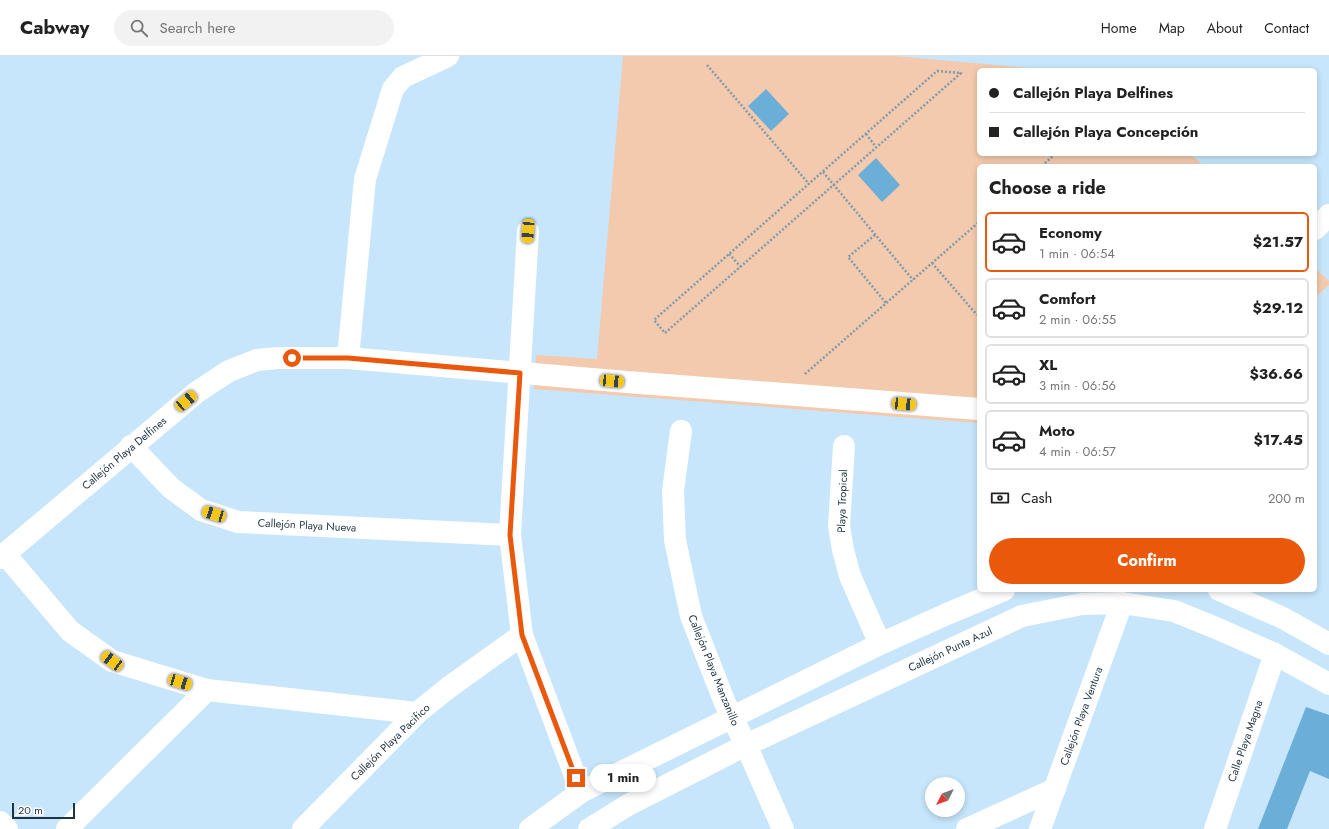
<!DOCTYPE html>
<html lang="en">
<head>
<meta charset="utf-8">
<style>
	body { margin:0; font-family:Jost,sans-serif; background:#f2f2f2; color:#222; height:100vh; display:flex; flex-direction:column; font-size:15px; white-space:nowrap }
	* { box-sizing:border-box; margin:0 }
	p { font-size:13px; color:#767676 }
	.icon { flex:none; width:22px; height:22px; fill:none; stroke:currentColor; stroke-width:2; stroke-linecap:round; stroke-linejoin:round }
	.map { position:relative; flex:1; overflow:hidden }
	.sheet { position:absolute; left:977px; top:108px; width:340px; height:428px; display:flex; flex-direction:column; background:#fff; border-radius:6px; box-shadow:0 2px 6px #0003 }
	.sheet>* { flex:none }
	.hud { position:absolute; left:977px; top:12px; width:340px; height:88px; border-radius:6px; box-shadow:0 2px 6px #0003; display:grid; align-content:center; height:88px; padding:0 12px; background:#fff }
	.needle { width:26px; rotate:228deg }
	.controls { position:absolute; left:925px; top:721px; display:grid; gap:8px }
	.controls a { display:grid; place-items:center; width:40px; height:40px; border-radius:50%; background:#fff; box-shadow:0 2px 6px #0003; font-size:20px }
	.scale { position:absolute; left:12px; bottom:10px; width:63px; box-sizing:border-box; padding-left:4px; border:2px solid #1f3441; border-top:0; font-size:11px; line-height:14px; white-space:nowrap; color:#1f3441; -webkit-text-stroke:3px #fff; paint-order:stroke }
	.end { position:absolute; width:18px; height:18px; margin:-9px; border:5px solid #ea580c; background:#fff; box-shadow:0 0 0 2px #fff }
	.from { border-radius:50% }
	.bubble { position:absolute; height:28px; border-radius:14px; background:#fff; box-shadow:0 2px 6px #0003; font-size:13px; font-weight:700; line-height:28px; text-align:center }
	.car { position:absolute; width:12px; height:24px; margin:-12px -6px; border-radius:5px; box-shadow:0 0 3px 1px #0007; background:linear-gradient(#f5c518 24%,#345 0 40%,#f5c518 0 76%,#345 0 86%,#f5c518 0) }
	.hud b { display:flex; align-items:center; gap:14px; height:38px; font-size:15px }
	.hud b+b { border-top:1px solid #e0e0e0 }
	.hud i { width:10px; height:10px; background:#222 }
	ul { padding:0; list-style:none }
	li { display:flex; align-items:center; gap:12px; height:60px; margin:0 8px 6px; padding:0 4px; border:2px solid #e0e0e0; border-radius:6px }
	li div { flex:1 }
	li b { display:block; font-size:15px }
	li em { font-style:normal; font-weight:700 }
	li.current { border-color:#ea580c }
	li>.icon { width:36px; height:36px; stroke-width:1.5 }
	h2 { padding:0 12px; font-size:18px; line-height:48px }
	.pay { display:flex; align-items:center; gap:10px; height:44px; padding:0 12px; font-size:15px }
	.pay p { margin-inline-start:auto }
	.action { display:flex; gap:8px; margin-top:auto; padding:8px 12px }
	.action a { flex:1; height:46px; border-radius:24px; background:#ea580c; color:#fff; font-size:16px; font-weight:700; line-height:46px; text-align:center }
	header { display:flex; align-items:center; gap:24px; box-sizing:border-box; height:56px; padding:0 20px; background:#fff; border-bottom:1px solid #e0e0e0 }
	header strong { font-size:19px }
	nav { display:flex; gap:22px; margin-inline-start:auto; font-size:14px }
	.search { width:280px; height:36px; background:#f2f2f2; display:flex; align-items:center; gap:10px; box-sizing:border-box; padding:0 14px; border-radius:22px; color:#767676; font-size:15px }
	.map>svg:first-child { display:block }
	.green { fill:#f3caad }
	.building { fill:#6baed8 }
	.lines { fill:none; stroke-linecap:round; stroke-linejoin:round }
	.path { stroke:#809bac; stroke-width:2.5; stroke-dasharray:2 2; stroke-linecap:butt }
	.minor { stroke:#fff; stroke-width:22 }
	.route { stroke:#ea580c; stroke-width:5 }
	.labels { text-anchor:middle; stroke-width:3; stroke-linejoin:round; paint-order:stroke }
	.street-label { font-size:11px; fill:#1f3441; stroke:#fff }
</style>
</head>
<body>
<header>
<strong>Cabway</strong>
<div class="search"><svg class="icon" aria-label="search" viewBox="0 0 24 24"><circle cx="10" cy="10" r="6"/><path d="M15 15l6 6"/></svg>Search here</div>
<nav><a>Home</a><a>Map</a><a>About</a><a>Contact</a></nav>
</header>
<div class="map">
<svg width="1329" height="773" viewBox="0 0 1329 773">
	<rect width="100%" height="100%" fill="#c7e6fb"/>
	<g class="green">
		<path d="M623 0H895L1051 14H979V98H1190L1204 110H979V367L534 333 536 299 597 303Z"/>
		<path d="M1315 212 1329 225V229L1315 242Z"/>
	</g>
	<g class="building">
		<path d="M766 33 789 58 771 75 748 50Z"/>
		<path d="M876 102 900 129 882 146 858 119Z"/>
		<path d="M1306 651 1329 659V723L1310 715 1287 773H1258Z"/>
	</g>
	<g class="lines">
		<g class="path">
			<path d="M707 9 809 128"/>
			<path d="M937 15 961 17 665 277 654 264Z"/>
			<path d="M866 78 876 91"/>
			<path d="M1042 110 1055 98"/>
			<path d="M823 116 913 224"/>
			<path d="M875 179 848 201 886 247"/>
			<path d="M729 198 741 211"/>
			<path d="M932 207 977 259"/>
			<path d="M805 318 979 166"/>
		</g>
		<g class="minor">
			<path d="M1315 173 1329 159"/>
			<path d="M528 175 510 479 522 579 581 736"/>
			<path d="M348 302 365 123 393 33 403 21 448 0"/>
			<path d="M681 375 673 435 675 484 691 560 725 647 746 689 783 773"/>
			<path d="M131 390 171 432 201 454 238 466 510 479"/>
			<path d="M844 390 839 470 843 494 850 520 880 588"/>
			<path d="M5 498 70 575 112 605 207 634 417 657"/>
			<path d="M0 502 197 336 229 315 257 304 278 302H348L627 326 979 353"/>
			<path d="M1219 534 1283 562 1329 588"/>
			<path d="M0 766 7 773"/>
			<path d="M67 773 207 634"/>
			<path d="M303 773 417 657 448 632 522 579"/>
			<path d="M530 773 581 736 880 588 947 558 1004 534"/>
			<path d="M589 773 628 749 746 689 1022 560 1082 548 1122 547 1174 555 1216 572 1275 598 1329 628"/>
			<path d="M967 773 1055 733"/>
			<path d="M1040 773 1122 547"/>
			<path d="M1215 773 1275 598"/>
		</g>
	</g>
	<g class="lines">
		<path class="route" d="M292 302H348L520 317 510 479 522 579 576 722"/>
	</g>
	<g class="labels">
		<g class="street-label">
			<text transform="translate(124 397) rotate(-40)" y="4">Callejón Playa Delfines</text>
			<text transform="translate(842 445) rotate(-88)" y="4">Playa Tropical</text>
			<text transform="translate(307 469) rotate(3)" y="4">Callejón Playa Nueva</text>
			<text transform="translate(950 593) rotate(-25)" y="4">Callejón Punta Azul</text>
			<text transform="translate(714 614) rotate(68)" y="4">Callejón Playa Manzanillo</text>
			<text transform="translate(1081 660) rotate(-70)" y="4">Callejón Playa Ventura</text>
			<text transform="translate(1245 685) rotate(-71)" y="4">Calle Playa Magna</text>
			<text transform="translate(390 686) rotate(-44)" y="4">Callejón Playa Pacifico</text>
		</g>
	</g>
</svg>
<div class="controls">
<a><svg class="needle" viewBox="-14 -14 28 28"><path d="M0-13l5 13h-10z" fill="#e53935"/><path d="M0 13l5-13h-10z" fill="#767676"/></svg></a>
</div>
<div class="scale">20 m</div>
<i class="end from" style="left:292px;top:302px"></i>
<i class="end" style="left:576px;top:722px"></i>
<div class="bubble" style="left:590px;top:708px;width:66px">1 min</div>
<i class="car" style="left:528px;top:175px;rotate:184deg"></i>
<i class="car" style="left:612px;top:325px;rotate:95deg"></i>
<i class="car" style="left:186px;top:345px;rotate:50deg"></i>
<i class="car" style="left:904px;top:348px;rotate:94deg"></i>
<i class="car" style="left:214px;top:458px;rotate:287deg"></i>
<i class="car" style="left:112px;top:605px;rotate:306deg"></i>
<i class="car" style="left:180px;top:626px;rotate:107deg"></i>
<div class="hud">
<b><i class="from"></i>Callejón Playa Delfines</b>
<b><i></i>Callejón Playa Concepción</b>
</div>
<section class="sheet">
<h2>Choose a ride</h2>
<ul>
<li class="current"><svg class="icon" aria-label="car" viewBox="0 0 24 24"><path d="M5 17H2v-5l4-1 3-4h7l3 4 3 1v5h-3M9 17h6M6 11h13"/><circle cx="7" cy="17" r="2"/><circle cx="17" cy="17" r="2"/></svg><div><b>Economy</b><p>1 min · 06:54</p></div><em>$21.57</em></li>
<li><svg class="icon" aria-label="car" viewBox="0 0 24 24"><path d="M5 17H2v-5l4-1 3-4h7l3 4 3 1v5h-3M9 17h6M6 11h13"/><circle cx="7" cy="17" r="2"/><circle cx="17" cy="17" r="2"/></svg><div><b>Comfort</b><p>2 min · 06:55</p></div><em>$29.12</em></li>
<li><svg class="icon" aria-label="car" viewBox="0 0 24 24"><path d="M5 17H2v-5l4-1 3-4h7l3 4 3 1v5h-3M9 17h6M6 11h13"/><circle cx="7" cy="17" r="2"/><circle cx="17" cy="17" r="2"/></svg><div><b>XL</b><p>3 min · 06:56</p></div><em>$36.66</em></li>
<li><svg class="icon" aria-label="car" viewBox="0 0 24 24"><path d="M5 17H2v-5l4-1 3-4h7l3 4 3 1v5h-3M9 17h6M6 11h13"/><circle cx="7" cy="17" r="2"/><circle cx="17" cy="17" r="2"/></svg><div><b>Moto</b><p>4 min · 06:57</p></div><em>$17.45</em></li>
</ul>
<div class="pay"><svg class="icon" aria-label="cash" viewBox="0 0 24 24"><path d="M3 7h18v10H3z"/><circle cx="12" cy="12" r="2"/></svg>Cash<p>200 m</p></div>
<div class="action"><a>Confirm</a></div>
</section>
</div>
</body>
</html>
